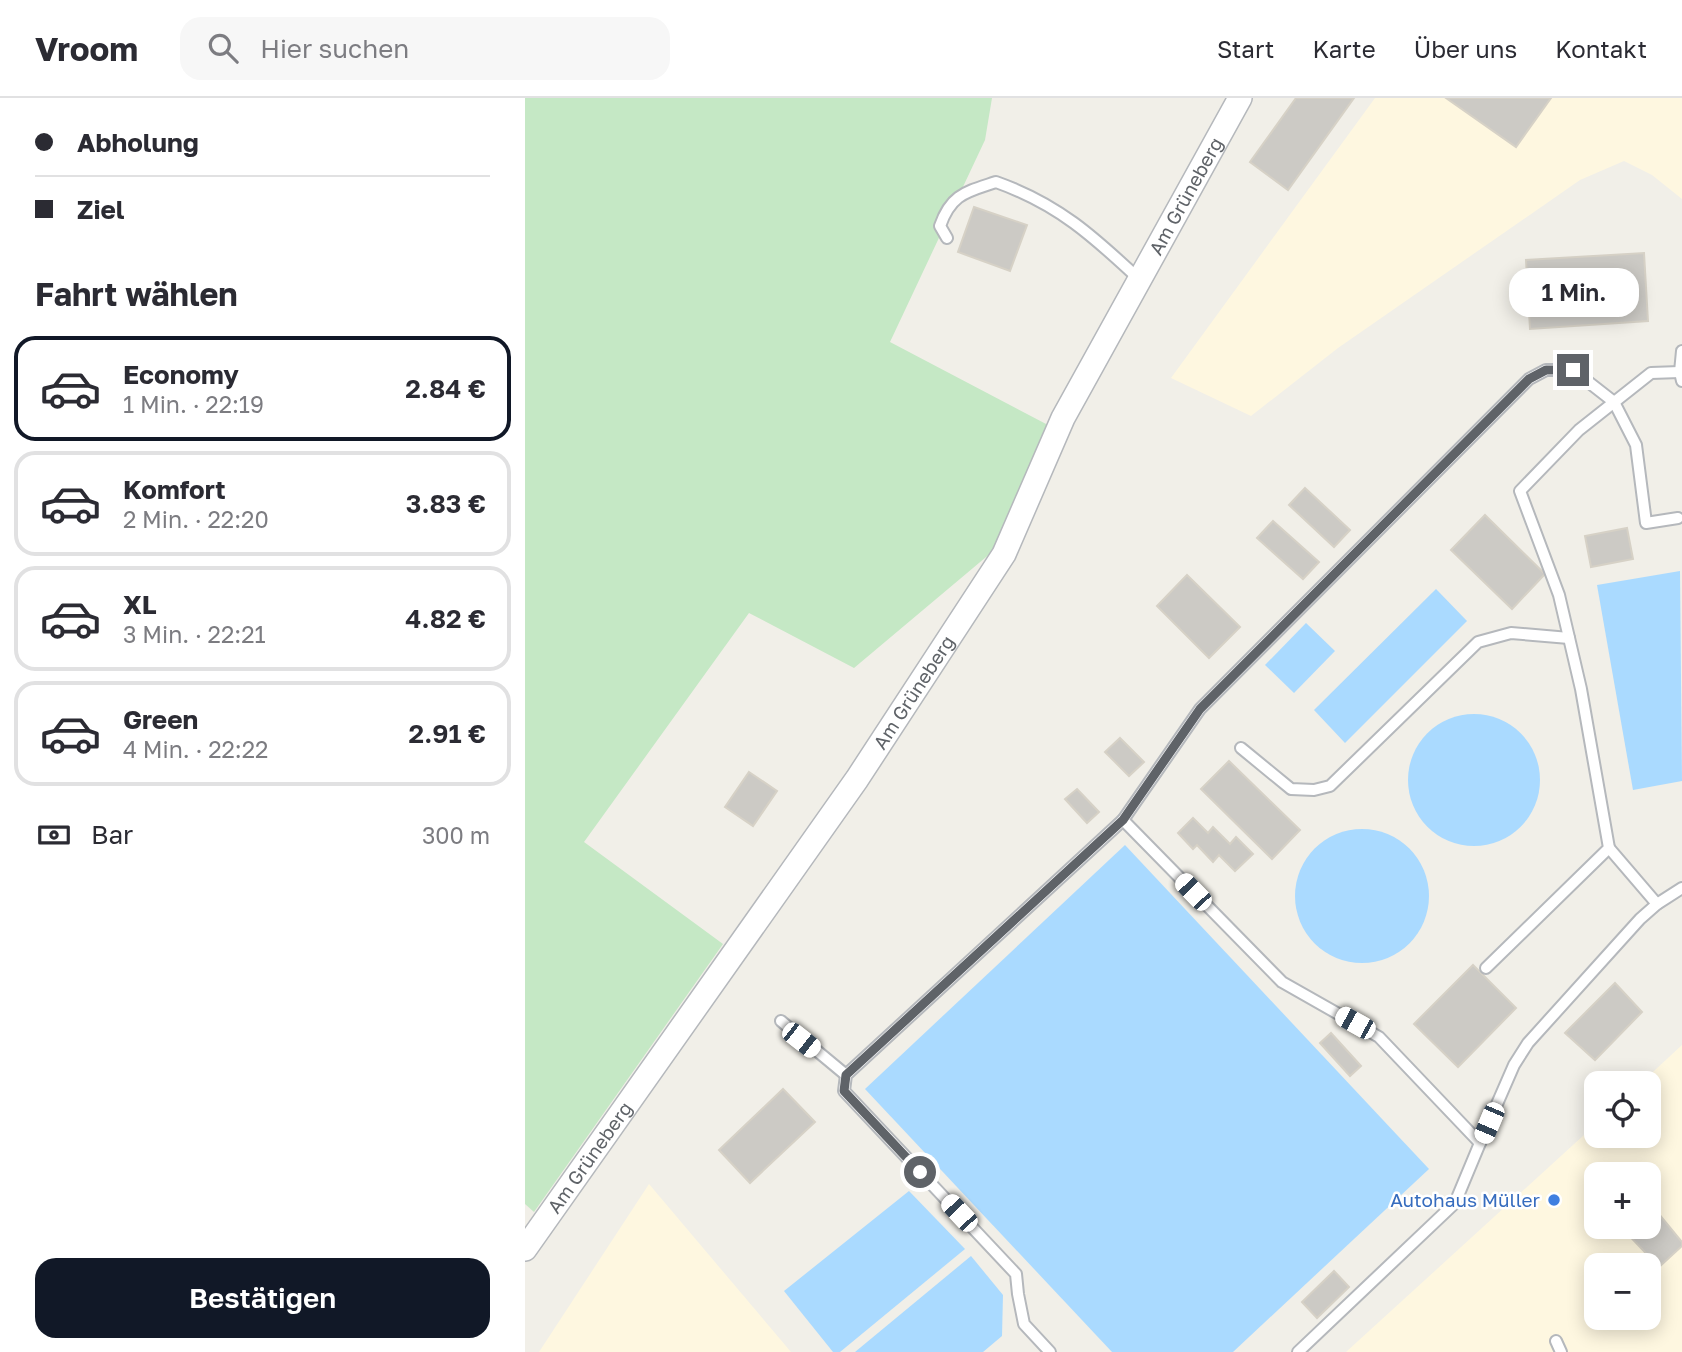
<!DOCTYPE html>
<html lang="de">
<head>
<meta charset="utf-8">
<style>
	body { margin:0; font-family:"Golos Text",sans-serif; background:#f7f7f7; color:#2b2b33; height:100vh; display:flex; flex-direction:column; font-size:26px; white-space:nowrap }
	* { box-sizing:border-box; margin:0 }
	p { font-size:23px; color:#7c7c81 }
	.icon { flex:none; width:38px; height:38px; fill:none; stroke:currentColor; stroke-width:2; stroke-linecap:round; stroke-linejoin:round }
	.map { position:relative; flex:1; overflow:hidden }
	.sheet { display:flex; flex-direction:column; background:#fff; width:525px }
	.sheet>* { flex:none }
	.guide { display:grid; align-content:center; height:154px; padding:0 35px; background:#fff }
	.tools { position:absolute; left:1059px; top:973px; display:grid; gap:14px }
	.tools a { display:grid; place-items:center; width:77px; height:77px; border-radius:14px; background:#fff; box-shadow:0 4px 18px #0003; font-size:35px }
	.end { position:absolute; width:32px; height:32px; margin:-16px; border:9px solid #5f6368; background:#fff; box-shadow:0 0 0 4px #fff }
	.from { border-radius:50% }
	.bubble { position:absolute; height:49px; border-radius:21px; background:#fff; box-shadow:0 4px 18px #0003; font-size:23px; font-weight:600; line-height:49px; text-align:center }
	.car { position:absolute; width:21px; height:42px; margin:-21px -10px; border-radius:9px; box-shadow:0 0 5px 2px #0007; background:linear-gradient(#fff 24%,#345 0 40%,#fff 0 76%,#345 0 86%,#fff 0) }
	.guide b { display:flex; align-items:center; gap:24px; height:66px; font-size:26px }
	.guide b+b { border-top:2px solid #e1e1e2 }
	.guide i { width:18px; height:18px; background:#2b2b33 }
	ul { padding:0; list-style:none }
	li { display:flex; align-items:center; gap:21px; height:105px; margin:0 14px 10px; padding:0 21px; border:4px solid #e1e1e2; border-radius:21px }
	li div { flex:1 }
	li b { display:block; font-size:26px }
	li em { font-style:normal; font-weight:600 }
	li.on { border-color:#111827 }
	li>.icon { width:63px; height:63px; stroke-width:1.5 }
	h2 { padding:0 35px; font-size:32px; line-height:84px }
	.pay { display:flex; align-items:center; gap:18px; height:77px; padding:0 35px; font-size:26px }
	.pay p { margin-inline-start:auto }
	.action { display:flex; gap:14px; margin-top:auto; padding:14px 35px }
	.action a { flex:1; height:80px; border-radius:21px; background:#111827; color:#fff; font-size:28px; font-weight:600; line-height:80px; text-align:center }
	header { display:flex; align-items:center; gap:42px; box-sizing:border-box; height:98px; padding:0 35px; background:#fff; border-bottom:2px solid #e1e1e2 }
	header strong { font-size:33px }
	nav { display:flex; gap:38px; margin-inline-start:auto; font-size:24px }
	.search { width:490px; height:63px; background:#f7f7f7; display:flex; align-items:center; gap:18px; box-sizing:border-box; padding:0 24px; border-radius:21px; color:#7c7c81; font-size:26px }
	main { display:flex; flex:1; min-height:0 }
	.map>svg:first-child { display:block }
	.commercial { fill:#fef7e0; fill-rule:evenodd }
	.green { fill:#c5e8c5 }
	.water { fill:#aadaff }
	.building { fill:#cccac5; stroke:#d6d1c6; stroke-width:2 }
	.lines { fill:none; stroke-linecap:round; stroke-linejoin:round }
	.lane-casing { stroke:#b5b8bc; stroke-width:14 }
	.street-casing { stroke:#b5b8bc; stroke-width:26 }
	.lane { stroke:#fff; stroke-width:10 }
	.street { stroke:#fff; stroke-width:23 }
	.route { stroke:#5f6368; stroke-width:9 }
	.shop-dot { fill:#3f7fe0; stroke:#fff; stroke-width:2.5 }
	.labels { text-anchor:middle; stroke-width:5; stroke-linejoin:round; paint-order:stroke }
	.street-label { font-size:19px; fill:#5f6368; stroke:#fff }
	.shop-label { font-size:19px; fill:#366cbe; stroke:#fff; text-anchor:end }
</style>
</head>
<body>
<header>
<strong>Vroom</strong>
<div class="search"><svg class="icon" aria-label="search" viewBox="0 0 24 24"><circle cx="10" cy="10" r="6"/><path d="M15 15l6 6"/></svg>Hier suchen</div>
<nav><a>Start</a><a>Karte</a><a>Über uns</a><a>Kontakt</a></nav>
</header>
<main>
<section class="sheet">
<div class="guide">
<b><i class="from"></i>Abholung</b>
<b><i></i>Ziel</b>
</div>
<h2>Fahrt wählen</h2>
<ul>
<li class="on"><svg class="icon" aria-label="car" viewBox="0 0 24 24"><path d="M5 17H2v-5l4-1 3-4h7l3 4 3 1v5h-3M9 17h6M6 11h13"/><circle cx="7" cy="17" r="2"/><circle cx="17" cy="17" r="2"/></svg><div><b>Economy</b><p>1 Min. · 22:19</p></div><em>2.84 €</em></li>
<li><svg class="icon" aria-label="car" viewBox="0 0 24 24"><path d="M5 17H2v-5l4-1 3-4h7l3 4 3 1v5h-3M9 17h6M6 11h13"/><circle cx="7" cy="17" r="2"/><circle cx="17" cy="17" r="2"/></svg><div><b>Komfort</b><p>2 Min. · 22:20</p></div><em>3.83 €</em></li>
<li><svg class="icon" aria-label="car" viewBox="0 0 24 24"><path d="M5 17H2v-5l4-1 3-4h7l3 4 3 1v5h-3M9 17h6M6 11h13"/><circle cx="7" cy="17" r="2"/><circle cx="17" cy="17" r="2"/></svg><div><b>XL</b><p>3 Min. · 22:21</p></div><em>4.82 €</em></li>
<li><svg class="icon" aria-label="car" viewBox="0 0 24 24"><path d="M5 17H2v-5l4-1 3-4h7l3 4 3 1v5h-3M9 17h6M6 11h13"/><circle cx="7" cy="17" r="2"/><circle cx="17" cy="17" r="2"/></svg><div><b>Green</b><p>4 Min. · 22:22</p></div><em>2.91 €</em></li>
</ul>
<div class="pay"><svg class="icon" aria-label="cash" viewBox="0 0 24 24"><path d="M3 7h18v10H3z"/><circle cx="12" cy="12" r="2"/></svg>Bar<p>300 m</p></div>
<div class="action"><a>Bestätigen</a></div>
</section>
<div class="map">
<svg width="1157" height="1254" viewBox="0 0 1157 1254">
	<rect width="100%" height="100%" fill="#f1efe8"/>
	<g class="commercial">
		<path d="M850 0H1157V101L1127 77 1099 63 1055 82 813 250 726 318 646 280Z"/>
		<path d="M1157 947V1254H821L1071 1026V1038H1124V985H1116ZM1071 1076H1124V1129H1071ZM1071 1167H1124V1220H1071Z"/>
		<path d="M124 1086 266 1254H14Z"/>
	</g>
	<path class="green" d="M0 0H467L460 42 365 244 523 327 473 449 329 570 224 515 59 744 198 846 9 1114 0 1106Z"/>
	<g class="water">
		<path d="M1155 473 1157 683 1108 692 1072 487Z"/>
		<path d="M911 491 942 523 820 645 789 612Z"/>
		<path d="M781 525 810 553 769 595 740 567Z"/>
		<circle cx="949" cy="682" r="66"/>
		<circle cx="837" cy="798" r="67"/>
		<path d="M600 747 904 1071 708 1254H587L340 991Z"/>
		<path d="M384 1093 440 1151 315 1254H308L259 1193Z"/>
		<path d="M446 1158 478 1197 477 1238 458 1254H330Z"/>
	</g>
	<g class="building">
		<path d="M771 0H829L763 92 725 64Z"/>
		<path d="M921 0H1026L991 49Z"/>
		<path d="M449 109 502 127 485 173 433 154Z"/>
		<path d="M1119 155 1123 223 1005 231 1001 162Z"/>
		<path d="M780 390 825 432 809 449 764 407Z"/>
		<path d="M960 417 1020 476 987 511 926 452Z"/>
		<path d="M748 423 794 464 778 481 732 440Z"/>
		<path d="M1102 430 1108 461 1066 469 1060 438Z"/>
		<path d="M662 477 715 529 684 560 632 508Z"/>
		<path d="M595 640 619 664 604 678 580 654Z"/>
		<path d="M704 663 775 732 747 761 676 691Z"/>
		<path d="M224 674 252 693 228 728 200 709Z"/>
		<path d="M552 691 574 714 562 725 540 701Z"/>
		<path d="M668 720 683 735 688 729 705 746 711 739 728 756 710 773 694 757 688 764 672 747 668 751 653 735Z"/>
		<path d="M948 867 991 910 933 969 889 926Z"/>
		<path d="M1090 885 1117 914 1070 962 1040 935Z"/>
		<path d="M806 935 836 968 825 978 795 945Z"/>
		<path d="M258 991 290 1024 225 1085 194 1052Z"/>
		<path d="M1124 1104 1157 1144V1148L1134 1169 1096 1129H1124Z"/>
		<path d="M809 1173 824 1189 792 1220 777 1204Z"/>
	</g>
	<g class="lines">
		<g class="lane-casing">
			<g id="lane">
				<path d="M422 140 415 128C426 96 441 94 471 84 533 106 568 138 615 182"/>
				<path d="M1157 253 1155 274 1157 283"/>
				<path d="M1153 420 1121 425 1111 347 1089 304 1048 272H1021L1004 281 675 611 598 722 757 884 854 939 955 1045 989 967 1003 945 1115 821 1132 806 1157 790"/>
				<path d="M716 650 766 691 789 692 805 688 953 544 986 535 1044 540"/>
				<path d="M1084 750 1132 806"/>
				<path d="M961 870 1084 750 1056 591 1034 497 995 393 1054 332 1126 275 1155 274"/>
				<path d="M256 923 321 977"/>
				<path d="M1031 1243 1036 1254"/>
				<path d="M525 1254 499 1226 493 1196 491 1176 319 993 321 977 598 722"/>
				<path d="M773 1254 930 1105 955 1045"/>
			</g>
		</g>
		<g class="street-casing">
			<g id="street">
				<path id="s1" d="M0 1151 332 681 479 456 538 320 715 0"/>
			</g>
		</g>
		<use href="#lane" class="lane"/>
		<use href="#street" class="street"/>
	</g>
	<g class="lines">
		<path class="route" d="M395 1074 319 993 321 977 598 722 675 611 1004 281 1021 272H1048"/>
	</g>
	<circle class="shop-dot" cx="1029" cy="1102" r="7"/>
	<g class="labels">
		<g class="street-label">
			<text dy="7" stroke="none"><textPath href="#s1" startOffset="1246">Am Grüneberg</textPath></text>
			<text dy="7" stroke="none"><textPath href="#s1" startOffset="679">Am Grüneberg</textPath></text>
			<text dy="7" stroke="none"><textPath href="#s1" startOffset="112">Am Grüneberg</textPath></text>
		</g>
		<g class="shop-label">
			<text x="1015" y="1109">Autohaus Müller</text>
		</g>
	</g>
</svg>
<div class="tools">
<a><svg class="icon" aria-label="locate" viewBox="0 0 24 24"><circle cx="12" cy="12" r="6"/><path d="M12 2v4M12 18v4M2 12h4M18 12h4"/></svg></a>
<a>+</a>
<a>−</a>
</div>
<i class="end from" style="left:395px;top:1074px"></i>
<i class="end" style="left:1048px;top:272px"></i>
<div class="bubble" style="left:984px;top:170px;width:130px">1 Min.</div>
<i class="car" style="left:668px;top:794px;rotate:316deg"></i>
<i class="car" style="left:830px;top:925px;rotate:299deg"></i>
<i class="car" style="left:276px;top:942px;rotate:128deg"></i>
<i class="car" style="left:964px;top:1025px;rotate:203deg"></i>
<i class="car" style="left:434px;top:1115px;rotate:317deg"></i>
</div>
</main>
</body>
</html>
